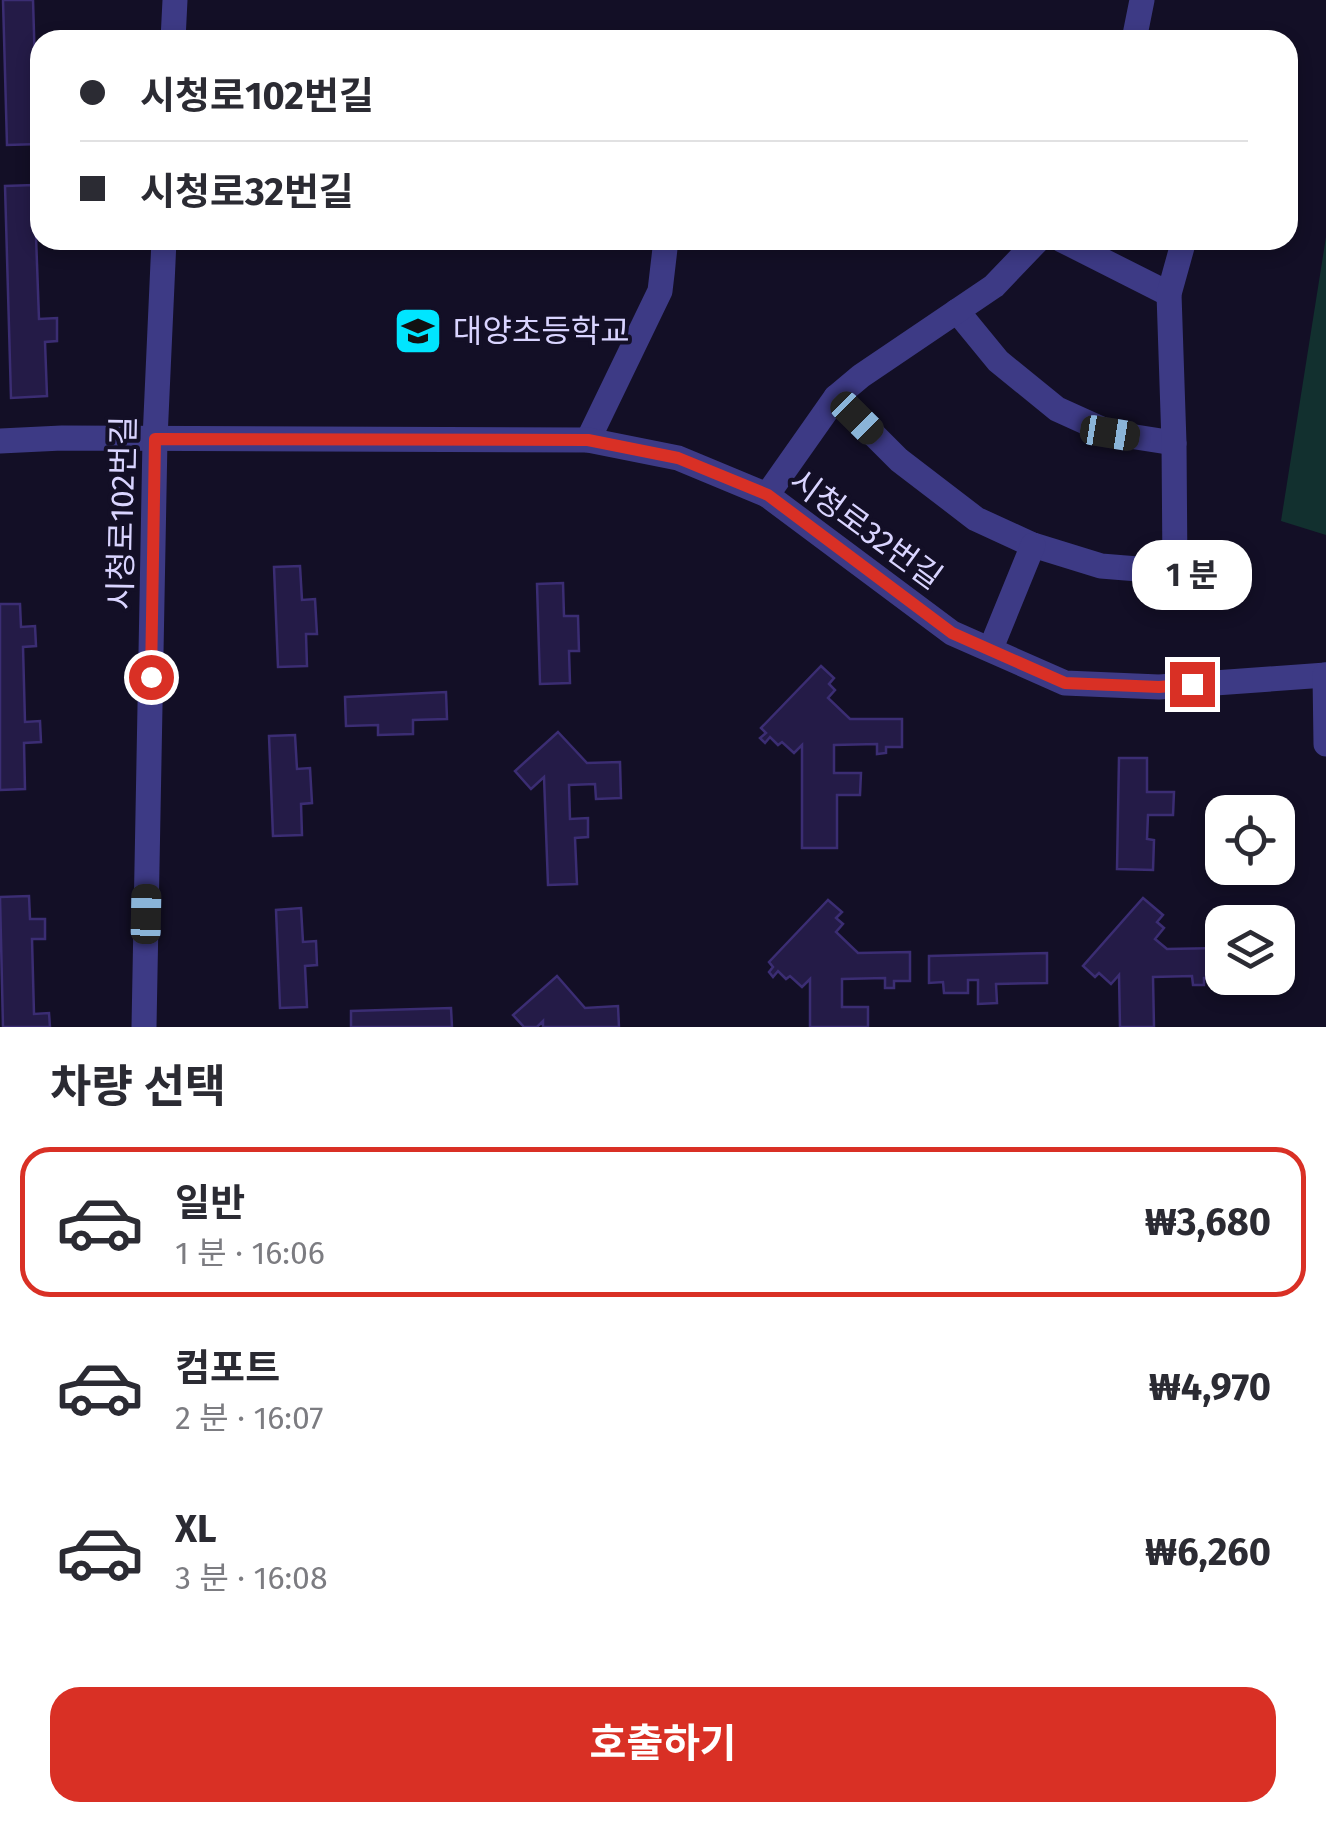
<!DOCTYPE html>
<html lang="ko">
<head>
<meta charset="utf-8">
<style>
	body { margin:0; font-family:"Fira Sans","Noto Sans KR",sans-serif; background:#f2f2f3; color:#2b2b33; height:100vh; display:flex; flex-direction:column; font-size:38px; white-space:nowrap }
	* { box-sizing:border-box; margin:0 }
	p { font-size:32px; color:#7c7c81 }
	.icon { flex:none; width:55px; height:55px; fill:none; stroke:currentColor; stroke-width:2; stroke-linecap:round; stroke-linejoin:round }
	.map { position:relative; height:1027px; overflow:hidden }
	.sheet { display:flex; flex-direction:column; background:#fff; flex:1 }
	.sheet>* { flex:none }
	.hud { position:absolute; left:30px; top:30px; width:1268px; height:220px; border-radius:30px; box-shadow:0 5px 15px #0003; display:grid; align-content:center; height:220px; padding:0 50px; background:#fff }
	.tools { position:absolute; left:1205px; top:795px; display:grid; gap:20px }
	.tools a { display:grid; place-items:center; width:90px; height:90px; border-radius:20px; background:#fff; box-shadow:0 5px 15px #0003; font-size:50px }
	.end { position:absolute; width:45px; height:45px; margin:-22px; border:12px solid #d93025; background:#fff; box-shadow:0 0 0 5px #fff }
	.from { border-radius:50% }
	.bubble { position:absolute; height:70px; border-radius:30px; background:#fff; box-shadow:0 5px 15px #0003; font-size:32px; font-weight:700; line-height:70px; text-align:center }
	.car { position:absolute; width:30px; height:60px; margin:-30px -15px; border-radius:12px; box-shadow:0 0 8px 2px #0007; background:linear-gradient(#222 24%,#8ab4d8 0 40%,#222 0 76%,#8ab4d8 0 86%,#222 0) }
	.hud b { display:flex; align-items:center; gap:35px; height:95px; font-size:38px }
	.hud b+b { border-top:2px solid #e1e1e2 }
	.hud i { width:25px; height:25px; background:#2b2b33 }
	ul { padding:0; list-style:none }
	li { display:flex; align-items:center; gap:30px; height:150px; margin:0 20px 15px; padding:0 30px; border:5px solid transparent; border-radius:30px }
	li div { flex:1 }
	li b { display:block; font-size:38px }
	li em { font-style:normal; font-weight:700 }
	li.selected { border-color:#d93025 }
	li>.icon { width:90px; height:90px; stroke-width:1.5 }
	h2 { padding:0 50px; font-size:45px; line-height:120px }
	.cta { display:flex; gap:20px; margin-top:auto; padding:20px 50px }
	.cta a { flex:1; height:115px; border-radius:30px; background:#d93025; color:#fff; font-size:40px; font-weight:700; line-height:115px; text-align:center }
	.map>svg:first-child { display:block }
	.green { fill:#12302f }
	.building { fill:#241b47; stroke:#3b2d73; stroke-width:2.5 }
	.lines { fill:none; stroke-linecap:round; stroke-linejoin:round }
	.minor { stroke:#3d3a85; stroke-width:25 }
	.route { stroke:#d93025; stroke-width:12 }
	.labels { text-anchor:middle; stroke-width:8; stroke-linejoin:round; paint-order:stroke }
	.poi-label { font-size:32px; fill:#d9d4ff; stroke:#130f26; text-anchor:start }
	.street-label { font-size:32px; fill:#d9d4ff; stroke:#130f26 }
</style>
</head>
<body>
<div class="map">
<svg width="1326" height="1027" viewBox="0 0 1326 1027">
	<rect width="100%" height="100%" fill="#130f26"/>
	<path class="green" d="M1326 237V535L1281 521Z"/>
	<g class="building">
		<path d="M3 0H33L35 66H40V144L7 145Z"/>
		<path d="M34 185 35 213H40V236H36L39 319 57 318V341L45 342 47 396 11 398 5 186Z"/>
		<path d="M300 566 302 600 315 599 317 634H306L307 666 278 667 274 567Z"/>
		<path d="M563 583 564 616H578L579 651H569L570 683 540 684 537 584Z"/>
		<path d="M0 604H20L21 627 35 626 36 646 23 647 25 722 40 721 41 742 24 743 25 789 0 790Z"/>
		<path d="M821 666 834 678 829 684 835 690 828 698 850 719H902V747H886V753L877 754V744L834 745V773H861L860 795H837V848H802V745L794 753 782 742 778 745 770 737 765 743 760 738 766 733 761 728Z"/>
		<path d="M446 692 447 719 413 720V734L378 735V725L346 726 345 697Z"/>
		<path d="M558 732 587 763 620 762 621 798 596 799 595 784 569 785 570 819 588 818V837L575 838 577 884 548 885 544 777 531 789 515 771Z"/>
		<path d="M295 735 297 769 310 768 312 803 301 804 302 835 273 836 269 736Z"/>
		<path d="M1119 758H1147V792H1174L1173 815H1148L1147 839 1154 840 1153 870 1117 869Z"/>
		<path d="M29 896 30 919H45V939H32L34 1014 49 1013 50 1027H3L0 897Z"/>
		<path d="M1143 898 1163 915 1157 922 1164 928 1155 939 1167 949 1220 948V978H1204V985H1193L1192 976 1153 977 1154 1027H1120L1119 975 1111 984 1099 973 1095 977 1083 966Z"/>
		<path d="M828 900 842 912 836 918 843 924 836 932 858 953 910 952V981H894V988H885V978L842 979V1007H868V1027H810V979L802 987 790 976 786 979 778 971 773 977 769 972 773 967 769 962Z"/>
		<path d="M301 908 303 942 316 941 317 965 305 966 307 1007 280 1008 276 910Z"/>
		<path d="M1047 953V983L996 984 997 1003 978 1004V980H968V993H944L943 982 929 983V956Z"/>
		<path d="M557 976 585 1008 618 1006 619 1027H543V1021L537 1027H524L513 1015Z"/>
		<path d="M451 1008 452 1027H351V1011Z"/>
	</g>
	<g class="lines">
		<g class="minor">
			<path d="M173 40 175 0"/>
			<path d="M1134 40 1142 0"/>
			<path d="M1062 240 1169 294"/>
			<path d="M957 311 998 361 1057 409 1110 433 1174 443"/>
			<path d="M836 397 899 460 976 519 1033 545 1101 566 1175 572 1174 443 1169 294 1184 240"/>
			<path d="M588 440 660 291 666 240"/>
			<path d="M0 441 62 438 588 440 678 458 767 495 952 633 1065 683 1159 687 1326 675"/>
			<path d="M767 495 836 397 861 376 994 286 1038 240"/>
			<path d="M991 648 1033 545"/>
			<path d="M1325 675 1326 744"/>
			<path d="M144 1027 155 439 164 240"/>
		</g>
	</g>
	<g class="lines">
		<path class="route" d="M151 677 155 439 588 440 678 458 768 495 952 633 1065 683 1159 687 1192 684"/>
	</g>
	<defs>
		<g id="school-square" transform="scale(2.5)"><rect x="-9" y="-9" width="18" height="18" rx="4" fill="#00e5ff" stroke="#130f26"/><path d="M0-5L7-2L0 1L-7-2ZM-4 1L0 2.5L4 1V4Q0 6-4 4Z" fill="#111"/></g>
	</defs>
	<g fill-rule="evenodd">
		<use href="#school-square" x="418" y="331"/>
	</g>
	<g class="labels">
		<g class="poi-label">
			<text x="453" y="342">대양초등학교</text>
		</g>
		<g class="street-label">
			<text transform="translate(122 513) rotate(-89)" y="11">시청로102번길</text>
			<text transform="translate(866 529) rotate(36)" y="11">시청로32번길</text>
		</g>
	</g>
</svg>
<div class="tools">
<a><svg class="icon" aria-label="locate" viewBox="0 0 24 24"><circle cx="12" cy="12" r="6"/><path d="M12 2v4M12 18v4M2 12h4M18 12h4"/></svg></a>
<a><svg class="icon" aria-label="layers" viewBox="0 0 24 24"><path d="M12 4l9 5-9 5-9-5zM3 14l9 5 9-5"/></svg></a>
</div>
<i class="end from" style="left:151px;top:677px"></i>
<i class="end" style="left:1192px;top:684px"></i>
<div class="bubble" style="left:1132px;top:540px;width:120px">1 분</div>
<i class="car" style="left:857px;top:418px;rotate:135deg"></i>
<i class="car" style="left:1110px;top:433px;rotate:99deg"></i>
<i class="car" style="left:146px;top:914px;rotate:1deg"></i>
<div class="hud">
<b><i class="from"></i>시청로102번길</b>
<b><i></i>시청로32번길</b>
</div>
</div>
<section class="sheet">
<h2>차량 선택</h2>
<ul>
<li class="selected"><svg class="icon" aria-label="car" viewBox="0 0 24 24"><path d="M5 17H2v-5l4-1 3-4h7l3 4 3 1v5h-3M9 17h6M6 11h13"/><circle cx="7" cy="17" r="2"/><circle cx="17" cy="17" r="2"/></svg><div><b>일반</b><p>1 분 · 16:06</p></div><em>₩3,680</em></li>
<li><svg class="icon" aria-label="car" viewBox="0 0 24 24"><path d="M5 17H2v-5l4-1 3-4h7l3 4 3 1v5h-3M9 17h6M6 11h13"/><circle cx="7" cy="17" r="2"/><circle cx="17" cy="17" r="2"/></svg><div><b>컴포트</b><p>2 분 · 16:07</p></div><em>₩4,970</em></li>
<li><svg class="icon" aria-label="car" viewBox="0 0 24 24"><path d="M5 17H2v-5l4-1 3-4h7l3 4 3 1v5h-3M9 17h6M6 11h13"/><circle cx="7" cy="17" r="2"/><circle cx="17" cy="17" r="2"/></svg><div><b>XL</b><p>3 분 · 16:08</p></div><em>₩6,260</em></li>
</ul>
<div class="cta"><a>호출하기</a></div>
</section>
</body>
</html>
